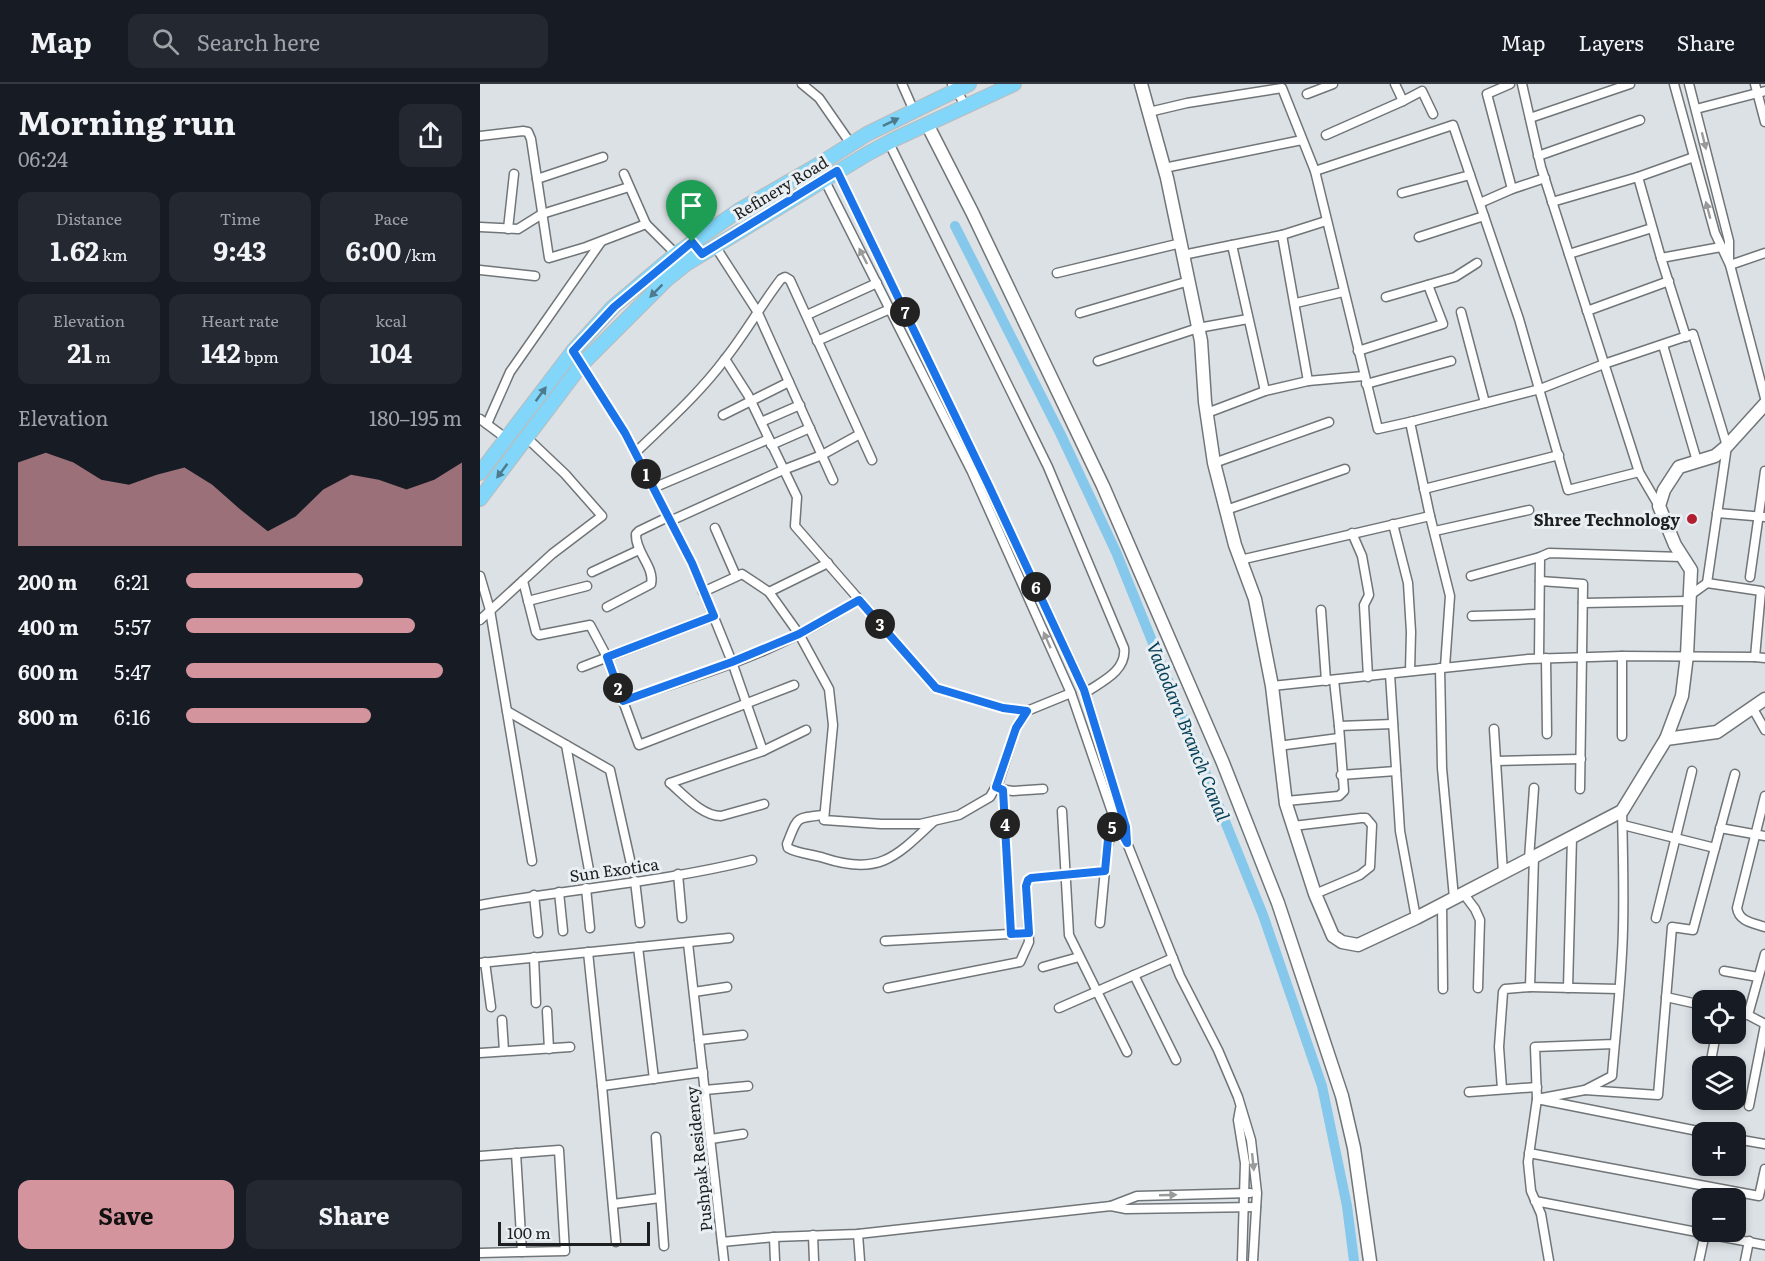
<!DOCTYPE html>
<html lang="en">
<head>
<meta charset="utf-8">
<style>
	body { margin:0; font-family:Literata,serif; background:#242831; color:#f1f3f6; height:100vh; display:flex; flex-direction:column; font-size:22px; white-space:nowrap }
	* { box-sizing:border-box; margin:0 }
	p { font-size:20px; color:#9ea1a6 }
	.icon { flex:none; width:33px; height:33px; fill:none; stroke:currentColor; stroke-width:2; stroke-linecap:round; stroke-linejoin:round }
	.map { position:relative; flex:1; overflow:hidden }
	.panel { display:flex; flex-direction:column; background:#171b24; width:480px }
	.panel>* { flex:none }
	.controls { position:absolute; left:1212px; top:906px; display:grid; gap:12px }
	.controls a { display:grid; place-items:center; width:54px; height:54px; border-radius:12px; background:#171b24; box-shadow:0 3px 9px #0003; font-size:30px }
	.scale { position:absolute; left:18px; bottom:15px; width:152px; box-sizing:border-box; padding-left:6px; border:3px solid #1c1e1f; border-top:0; font-size:16px; line-height:21px; white-space:nowrap; color:#1c1e1f; -webkit-text-stroke:4px #e9eff2; paint-order:stroke }
	.pin { position:absolute; display:grid; place-items:center; width:51px; height:51px; color:#fff; margin:-62px -26px; border-radius:50% 50% 50% 0; rotate:-45deg; box-shadow:0 0 6px #0007 }
	.pin .icon { rotate:45deg }
	.km { position:absolute; width:30px; height:30px; margin:-15px; border-radius:50%; background:#222; color:#fff; font-size:16px; line-height:30px; text-align:center }
	.round { display:grid; place-items:center; flex:none; width:63px; height:63px; border-radius:12px; background:#242831 }
	.head { display:flex; align-items:center; justify-content:space-between; height:102px; padding:0 18px }
	h1 { font-size:33px; font-weight:700; line-height:45px }
	.metrics { display:grid; grid-template-columns:repeat(3,1fr); gap:9px; height:102px; padding:6px 18px }
	.metrics div { display:grid; align-content:center; border-radius:12px; background:#242831; text-align:center }
	.metrics b { font-size:26px; font-weight:700 }
	.metrics small { font-size:16px; font-weight:400 }
	.metrics p { font-size:16px }
	.chart { height:168px; padding:12px 18px }
	.chart p { display:flex; justify-content:space-between }
	.chart svg { width:100%; height:108px; margin-top:6px; fill:#d4949d; opacity:.7 }
	.cta { display:flex; gap:12px; margin-top:auto; padding:12px 18px }
	.cta a { flex:1; height:69px; border-radius:12px; background:#d4949d; color:#111; font-size:24px; font-weight:700; line-height:69px; text-align:center }
	.cta a+a { background:#242831; color:#f1f3f6 }
	ul { padding:0 18px; list-style:none; font-size:20px }
	li { display:grid; grid-template-columns:96px 72px 1fr; align-items:center; height:45px }
	li i { height:15px; border-radius:8px; background:#d4949d }
	header { display:flex; align-items:center; gap:36px; box-sizing:border-box; height:84px; padding:0 30px; background:#171b24; border-bottom:2px solid #363941 }
	header strong { font-size:28px }
	nav { display:flex; gap:33px; margin-inline-start:auto; font-size:21px }
	.search { width:420px; height:54px; background:#242831; display:flex; align-items:center; gap:15px; box-sizing:border-box; padding:0 21px; border-radius:12px; color:#9ea1a6; font-size:22px }
	main { display:flex; flex:1; min-height:0 }
	.map>svg:first-child { display:block }
</style>
</head>
<body>
<header>
<strong>Map</strong>
<div class="search"><svg class="icon" aria-label="search" viewBox="0 0 24 24"><circle cx="10" cy="10" r="6"/><path d="M15 15l6 6"/></svg>Search here</div>
<nav><a>Map</a><a>Layers</a><a>Share</a></nav>
</header>
<main>
<section class="panel">
<div class="head"><div><h1>Morning run</h1><p>06:24</p></div><a class="round"><svg class="icon" aria-label="share" viewBox="0 0 24 24"><path d="M12 15V3M7 8l5-5 5 5M5 13v7h14v-7"/></svg></a></div>
<div class="metrics">
<div><p>Distance</p><b>1.62<small> km</small></b></div>
<div><p>Time</p><b>9:43</b></div>
<div><p>Pace</p><b>6:00<small> /km</small></b></div>
</div>
<div class="metrics">
<div><p>Elevation</p><b>21<small> m</small></b></div>
<div><p>Heart rate</p><b>142<small> bpm</small></b></div>
<div><p>kcal</p><b>104</b></div>
</div>
<div class="chart"><p><span>Elevation</span>180–195 m</p>
<svg viewBox="0 0 160 44" preserveAspectRatio="none"><path d="M0 44V10L10 6L20 10L30 17L40 19L50 15L60 12L70 19L80 29L90 38L100 32L110 21L120 15L130 17L140 21L150 17L160 10V44z"/></svg>
</div>
<ul>
<li><b>200 m</b>6:21<i style="width:64%"></i></li>
<li><b>400 m</b>5:57<i style="width:83%"></i></li>
<li><b>600 m</b>5:47<i style="width:93%"></i></li>
<li><b>800 m</b>6:16<i style="width:67%"></i></li>
</ul>
<div class="cta"><a>Save</a><a>Share</a></div>
</section>
<div class="map">
<svg width="1285" height="1177" viewBox="0 0 1285 1177">
	<rect width="100%" height="100%" fill="#dce1e5"/>
	<g fill="none" stroke-linecap="round" stroke-linejoin="round">
		<path stroke="#85c8eb" stroke-width="10" d="M475 142 581 351 636 468 783 831 842 1002 867 1122 874 1177"/>
		<defs>
			<g id="street">
				<path d="M322 0 339 14 371 60"/>
				<path d="M422 0 434 27"/>
				<path d="M472 0 486 22"/>
				<path d="M915 0 923 17 942 7 953 30"/>
				<path d="M1042 0 1061 83 1159 388 1179 422"/>
				<path d="M1194 0 1235 149 1250 181 1285 314"/>
				<path d="M1209 0 1249 157V177"/>
				<path d="M1275 0 1285 38"/>
				<path d="M827 10 853 0"/>
				<path d="M1216 25 1285 7"/>
				<path d="M669 28 707 19 802 4 835 87 973 41 1039 235 1088 406 1159 388"/>
				<path d="M1050 34 1150 0"/>
				<path d="M846 51 923 17"/>
				<path d="M0 52 43 47 48 48 51 55 69 174 106 163 166 140 196 170"/>
				<path d="M409 59 568 383 644 564C647 587 621 598 605 609"/>
				<path d="M1058 72 1160 36"/>
				<path d="M684 84 822 56"/>
				<path d="M357 87 509 402 604 605 646 743 647 758"/>
				<path d="M835 87 898 345 934 337"/>
				<path d="M144 90 166 140"/>
				<path d="M1158 93 1214 73"/>
				<path d="M57 95 123 73"/>
				<path d="M344 95 492 388 591 609 635 737 647 759 700 892 738 966 758 1013 771 1056 777 1109 773 1177"/>
				<path d="M1032 105 1065 94"/>
				<path d="M922 109 990 91"/>
				<path d="M1072 118 1158 93 1181 174 1206 253"/>
				<path d="M1000 119 1032 105 1007 10 1030 0"/>
				<path d="M0 143 38 145 62 130 149 103"/>
				<path d="M28 145 34 90"/>
				<path d="M802 151 846 137"/>
				<path d="M939 153 1004 132"/>
				<path d="M235 162 277 227 353 396"/>
				<path d="M1089 170 1172 144"/>
				<path d="M703 171 752 161"/>
				<path d="M1181 174 1241 163"/>
				<path d="M1250 181 1285 169"/>
				<path d="M0 186 55 192"/>
				<path d="M577 189 701 159"/>
				<path d="M906 213 975 193 997 179"/>
				<path d="M816 219 863 208"/>
				<path d="M1107 227 1189 197"/>
				<path d="M981 228 1005 319"/>
				<path d="M600 229 709 197"/>
				<path d="M327 231 397 199"/>
				<path d="M337 257 410 225"/>
				<path d="M1183 261 1217 377"/>
				<path d="M93 267 145 349 212 479 252 578 283 667 190 699"/>
				<path d="M878 267 963 240 948 201"/>
				<path d="M245 275 268 311 317 413 315 442 456 604 523 624 547 627 591 609"/>
				<path d="M618 277 718 244 768 235"/>
				<path d="M886 300 971 277"/>
				<path d="M785 307 828 297 884 292"/>
				<path d="M727 329 785 307 752 161 802 151 828 297"/>
				<path d="M243 331 309 298"/>
				<path d="M0 335 27 355"/>
				<path d="M281 338 320 321"/>
				<path d="M7 340 30 288 121 158"/>
				<path d="M291 361 330 344"/>
				<path d="M155 369C186 339 219 310 245 275 265 250 281 221 301 195L305 193 310 196 392 376"/>
				<path d="M734 379 849 338"/>
				<path d="M173 404 289 355"/>
				<path d="M944 405 1079 371"/>
				<path d="M746 426 865 385"/>
				<path d="M1237 429 1285 433"/>
				<path d="M950 432 930 338 1060 305 1124 280 1213 250 1247 362 1227 499 1209 512"/>
				<path d="M190 437 303 386 342 371 380 350"/>
				<path d="M913 440 928 499 931 548 930 587"/>
				<path d="M235 444 256 492"/>
				<path d="M955 447 1049 426"/>
				<path d="M872 449 882 472 889 511 884 521 888 593"/>
				<path d="M760 476 950 432 970 512 965 583"/>
				<path d="M112 488 159 466"/>
				<path d="M0 492 10 526 52 777"/>
				<path d="M991 492 1060 473"/>
				<path d="M1270 493 1285 387"/>
				<path d="M43 497 56 548 59 551 110 541 127 573 159 661 314 601"/>
				<path d="M1060 497 1103 500 1100 705"/>
				<path d="M223 508 262 490 289 508 319 550 349 605 353 641 344 736 401 740H440L479 731 510 713 519 697 536 644 547 627"/>
				<path d="M289 508 348 479"/>
				<path d="M48 517 107 502"/>
				<path d="M1103 519 1209 517"/>
				<path d="M127 523 171 500C175 483 155 468 156 450L159 447 188 433"/>
				<path d="M841 526 846 597"/>
				<path d="M992 532 1059 530"/>
				<path d="M0 536 72 470 122 432 85 390 47 354"/>
				<path d="M1275 573 1285 574"/>
				<path d="M1059 574 1060 473 1069 469 1202 473"/>
				<path d="M1066 574 1067 650"/>
				<path d="M102 583 234 532"/>
				<path d="M960 584 962 684 974 814"/>
				<path d="M910 590 920 747 936 834"/>
				<path d="M792 602 1048 575 1142 572 1275 573 1281 507 1227 499"/>
				<path d="M143 617C202 596 264 579 319 550 340 540 359 527 379 516"/>
				<path d="M1272 623 1285 646"/>
				<path d="M27 627 130 686 153 789"/>
				<path d="M859 642 913 640"/>
				<path d="M1014 645 1023 789"/>
				<path d="M1142 652V572"/>
				<path d="M86 661 109 786"/>
				<path d="M798 662 859 654"/>
				<path d="M283 667 326 646"/>
				<path d="M1016 677 1101 675"/>
				<path d="M861 691 916 687"/>
				<path d="M190 699C204 711 222 732 241 732L284 720"/>
				<path d="M519 705 533 707 563 705"/>
				<path d="M523 706 531 850"/>
				<path d="M1285 712 1257 824C1259 838 1274 839 1285 843"/>
				<path d="M806 717 859 712 864 707 859 642 854 596"/>
				<path d="M582 727 589 851 647 968"/>
				<path d="M343 731C314 734 318 733 307 760L308 764C319 770 332 770 344 774 399 792 416 773 454 737"/>
				<path d="M1143 741 1235 764 1255 690"/>
				<path d="M813 742 881 734H886L892 741 890 783 880 791 835 810"/>
				<path d="M1240 744 1285 752"/>
				<path d="M1054 772 1050 903 1139 905"/>
				<path d="M1049 775 1054 704"/>
				<path d="M198 790 202 834"/>
				<path d="M155 797 160 839"/>
				<path d="M106 804 110 844"/>
				<path d="M79 808 83 847"/>
				<path d="M983 809 995 825 1000 836 998 904"/>
				<path d="M54 811 58 849"/>
				<path d="M962 820 963 905"/>
				<path d="M0 821C90 805 183 798 272 776"/>
				<path d="M1176 834 1212 687"/>
				<path d="M620 839 627 764 635 737"/>
				<path d="M405 857 549 849"/>
				<path d="M208 859 244 1177"/>
				<path d="M158 863 174 995"/>
				<path d="M108 868 122 1002 223 988"/>
				<path d="M1285 870 1268 931 1285 940"/>
				<path d="M54 873 56 919"/>
				<path d="M5 878 11 923"/>
				<path d="M0 879 249 854"/>
				<path d="M563 883 599 873"/>
				<path d="M1244 887 1278 893"/>
				<path d="M654 891 696 976"/>
				<path d="M408 904 540 878 549 858 546 802 548 796 551 794 625 787"/>
				<path d="M1088 904 1092 753"/>
				<path d="M214 908 247 903"/>
				<path d="M1186 913 1222 921"/>
				<path d="M579 924 693 874"/>
				<path d="M67 927 69 965"/>
				<path d="M1256 928 1268 931"/>
				<path d="M22 936 24 967"/>
				<path d="M219 956 263 951"/>
				<path d="M1134 960 1055 963 1057 1015 1105 1006 1132 992C1136 943 1142 893 1143 844 1144 805 1143 766 1142 727"/>
				<path d="M0 969 90 963"/>
				<path d="M1230 982 1236 950"/>
				<path d="M122 1002 136 1158"/>
				<path d="M1022 1005 1019 963 1023 908 1025 905 1050 903"/>
				<path d="M225 1006 268 1002"/>
				<path d="M1105 1006 1178 1011 1192 843 1213 846 1235 764"/>
				<path d="M989 1008 1057 1003"/>
				<path d="M1269 1022 1285 941"/>
				<path d="M760 1025 758 1036 765 1079 762 1177"/>
				<path d="M176 1053 184 1162"/>
				<path d="M231 1055 263 1050"/>
				<path d="M1256 1055 1285 1060"/>
				<path d="M36 1069 42 1168"/>
				<path d="M1049 1069 1279 1112 1285 1085"/>
				<path d="M0 1072 79 1066 85 1167 0 1169"/>
				<path d="M1055 1117 1285 1161"/>
				<path d="M133 1120 180 1114"/>
				<path d="M631 1122 657 1112 770 1109"/>
				<path d="M378 1150 380 1177"/>
				<path d="M333 1151 334 1177"/>
				<path d="M294 1153 295 1177"/>
				<path d="M242 1158 294 1153 378 1150 631 1122 646 1125 776 1123"/>
				<path d="M1069 1177 1061 1130 1051 1107 1048 1078 1057 1015 1223 1048"/>
				<path d="M1219 1177 1225 1149"/>
				<path d="M1265 1177 1269 1157"/>
			</g>
			<g id="secondary">
				<path d="M661 0 687 94 721 257 725 318 734 379 755 461 775 515 792 602 806 720 835 810 853 852 862 858 878 861 936 834 1142 727 1186 655 1202 612 1207 571 1211 486 1195 461 1179 422 1184 406 1199 383 1235 372 1247 362 1285 320"/>
				<path d="M447 40 492 128 623 402 743 679 798 819 862 1012 874 1064 890 1177"/>
				<path d="M1186 655 1237 648 1285 615"/>
			</g>
			<g id="primary">
				<path d="M0 389 93 267 133 223 196 170 258 127 338 81 387 50 489 0"/>
				<path d="M0 415 102 280 186 196 206 180 387 70 415 55 534 0"/>
			</g>
		</defs>
		<use href="#street" stroke="#707578" stroke-width="11"/>
		<use href="#secondary" stroke="#707578" stroke-width="15"/>
		<use href="#primary" stroke="#bbbcbc" stroke-width="16"/>
		<use href="#street" stroke="#fff" stroke-width="8"/>
		<use href="#secondary" stroke="#fff" stroke-width="12"/>
		<use href="#primary" stroke="#81d6fa" stroke-width="14"/>
	</g>
	<defs><path id="oneway-solid" d="M-6-.8H1V-3.2L6.5 0L1 3.2V.8H-6Z" transform="scale(1.5)"/></defs>
	<g fill="#4e7a8c">
		<use href="#oneway-solid" transform="translate(411 38) rotate(-26)"/>
		<use href="#oneway-solid" transform="translate(176 207) rotate(135)"/>
		<use href="#oneway-solid" transform="translate(61 310) rotate(-54)"/>
		<use href="#oneway-solid" transform="translate(22 387) rotate(127)"/>
	</g>
	<g fill="#999a9a">
		<use href="#oneway-solid" transform="translate(1224 57) rotate(76)"/>
		<use href="#oneway-solid" transform="translate(1228 126) rotate(-105)"/>
		<use href="#oneway-solid" transform="translate(383 172) rotate(-117)"/>
		<use href="#oneway-solid" transform="translate(567 556) rotate(-114)"/>
		<use href="#oneway-solid" transform="translate(773 1078) rotate(84)"/>
		<use href="#oneway-solid" transform="translate(688 1111) rotate(-2)"/>
	</g>
	<g fill="none" stroke-linecap="round" stroke-linejoin="round">
		<defs>
			<path id="route" d="M357 87 509 402 604 606 646 743 647 759 635 737 628 755 625 787 551 794 548 796 546 802 549 849 531 850 523 706 516 703 536 644 547 627 523 624 456 604 379 516 319 550 252 578 143 617 127 573 234 532 212 479 145 349 93 267 134 223 212 158 222 170Z"/>
		</defs>
		<use href="#route" stroke="#fff" stroke-width="12"/>
		<use href="#route" stroke="#1a73e8" stroke-width="8"/>
	</g>
	<circle fill="#b11f30" stroke="#e9eff2" stroke-width="2" cx="1212" cy="435" r="6"/>
	<g text-anchor="middle" dominant-baseline="central" stroke-width="6" stroke-linejoin="round" paint-order="stroke">
		<g font-size="16" fill="#1c1e1f" stroke="#e9eff2">
			<text transform="translate(300 103) rotate(-31)">Refinery Road</text>
			<text transform="translate(134 785) rotate(-8)">Sun Exotica</text>
			<text transform="translate(218 1075) rotate(-96)">Pushpak Residency</text>
		</g>
		<g font-size="16" font-weight="bold" fill="#1c1e1f" stroke="#e9eff2" text-anchor="end">
			<text x="1200" y="435">Shree Technology</text>
		</g>
		<g font-size="18" font-style="italic" fill="#054058" stroke="#e9eff2">
			<text transform="translate(709 647) rotate(68)">Vadodara Branch Canal</text>
		</g>
	</g>
</svg>
<div class="controls">
<a><svg class="icon" aria-label="locate" viewBox="0 0 24 24"><circle cx="12" cy="12" r="6"/><path d="M12 2v4M12 18v4M2 12h4M18 12h4"/></svg></a>
<a><svg class="icon" aria-label="layers" viewBox="0 0 24 24"><path d="M12 4l9 5-9 5-9-5zM3 14l9 5 9-5"/></svg></a>
<a>+</a>
<a>−</a>
</div>
<div class="scale">100 m</div>
<div class="pin" style="left:212px;top:158px;background:#1e9e55"><svg class="icon" aria-label="arrive" viewBox="0 0 24 24"><path d="M6 21V4h12l-3 4 3 4H6"/></svg></div>
<b class="km" style="left:166px;top:390px">1</b>
<b class="km" style="left:138px;top:604px">2</b>
<b class="km" style="left:400px;top:540px">3</b>
<b class="km" style="left:525px;top:740px">4</b>
<b class="km" style="left:632px;top:743px">5</b>
<b class="km" style="left:556px;top:503px">6</b>
<b class="km" style="left:425px;top:228px">7</b>
</div>
</main>
</body>
</html>
